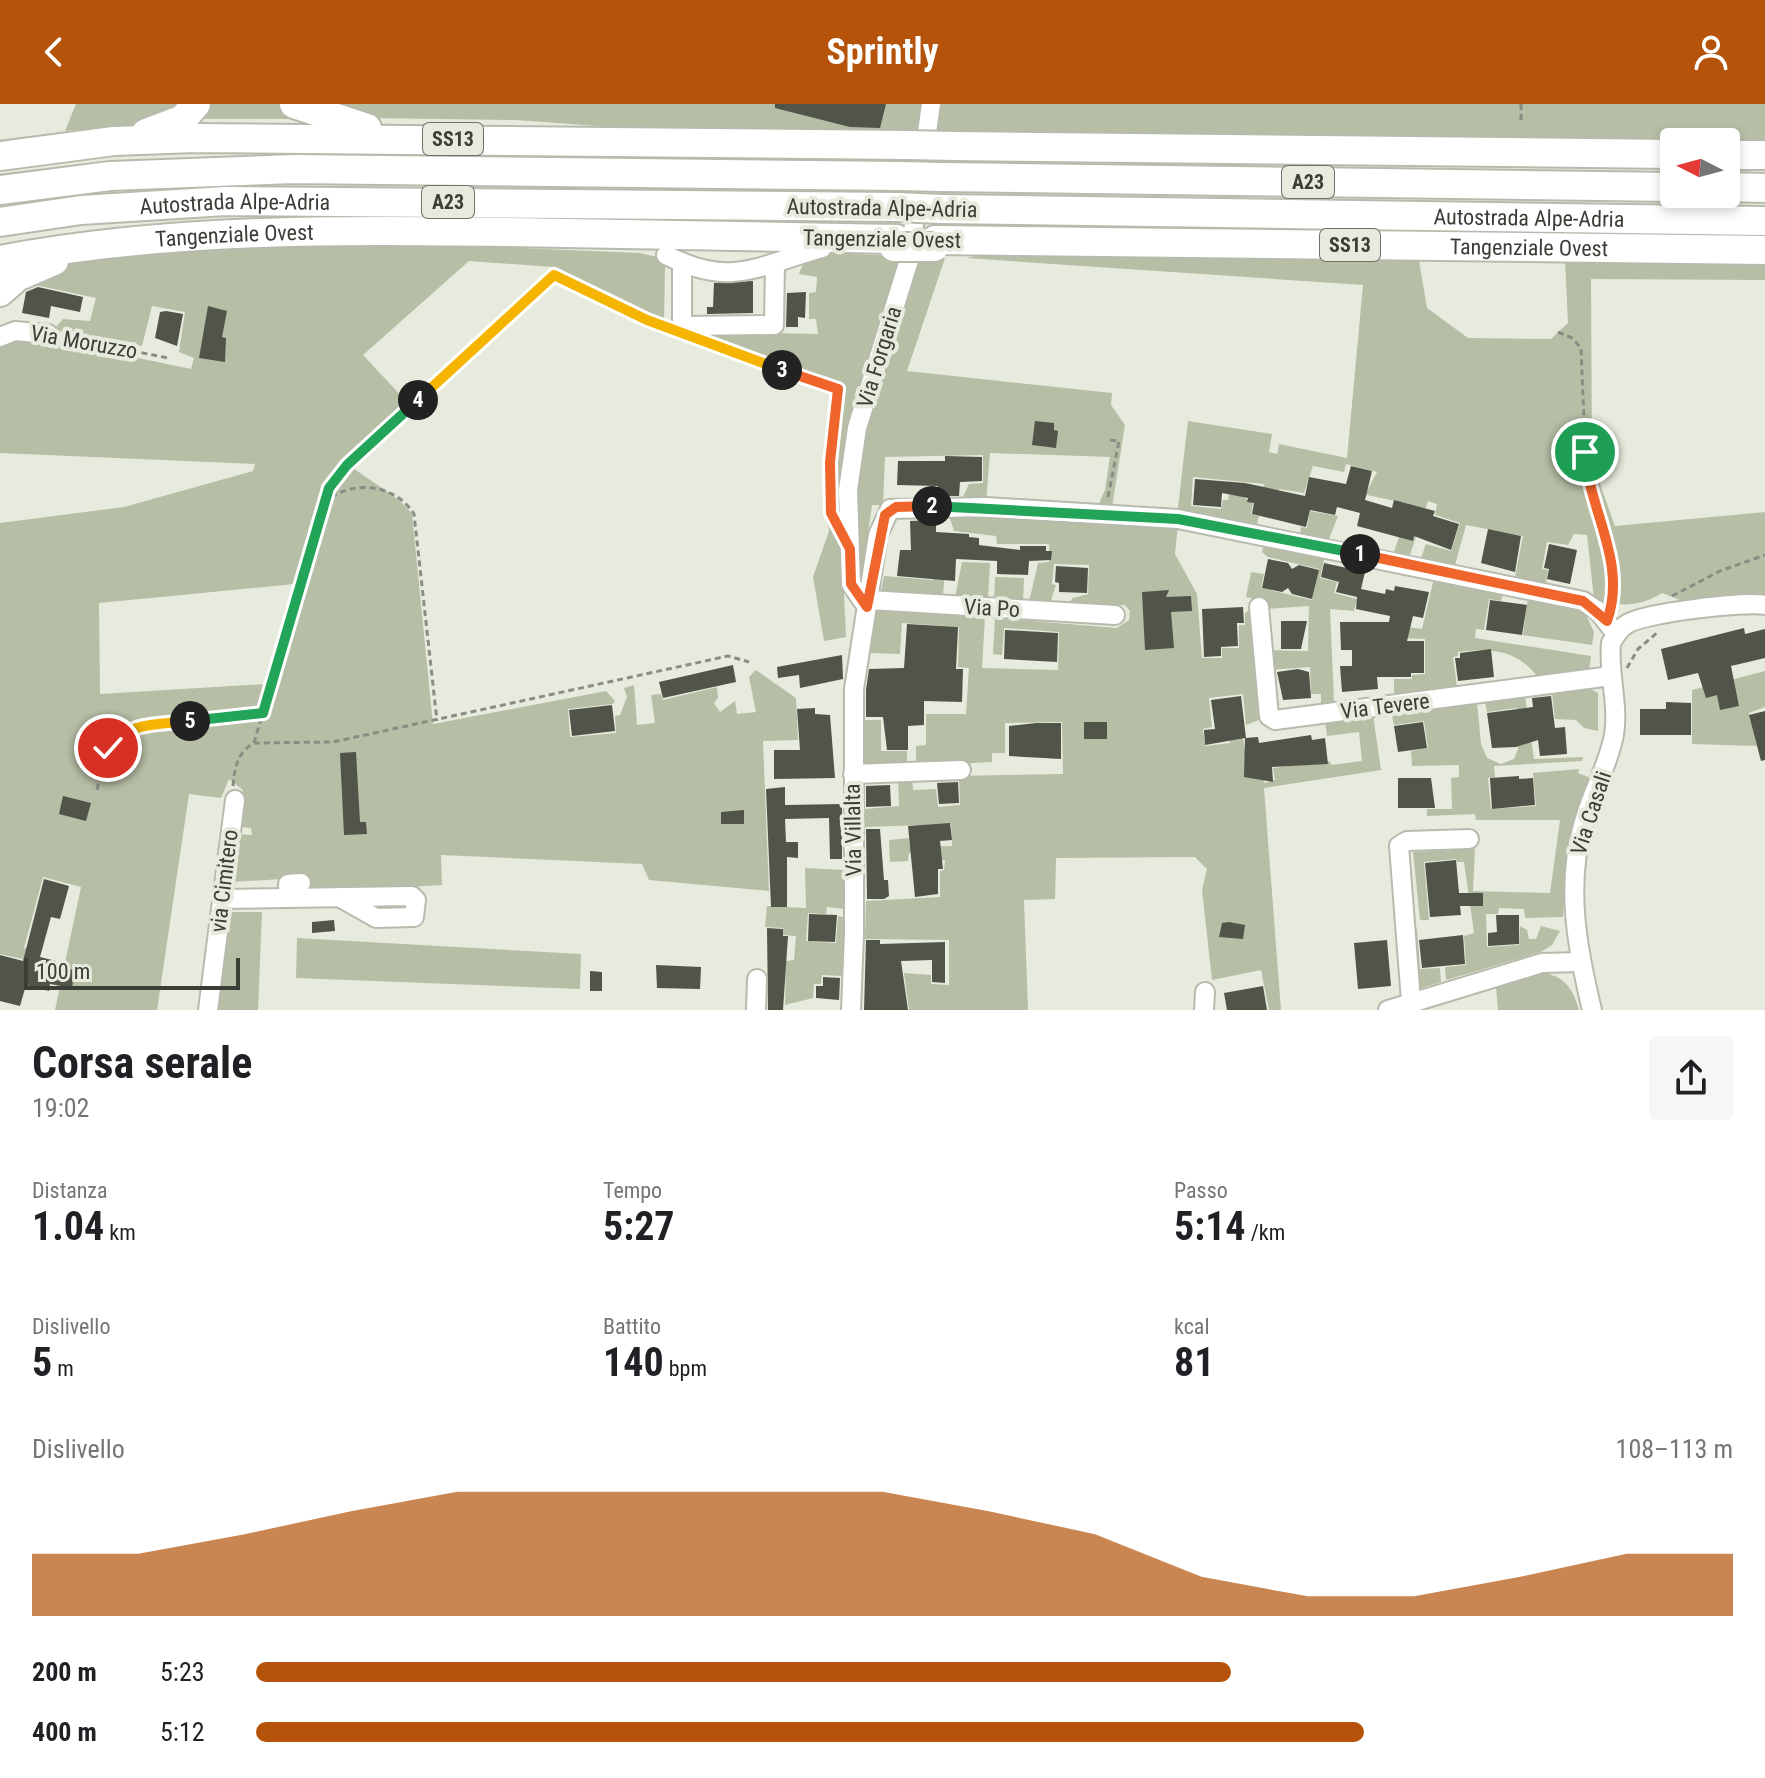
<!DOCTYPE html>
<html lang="it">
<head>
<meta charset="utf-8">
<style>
	body { margin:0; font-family:"Roboto Condensed",sans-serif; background:#f6f6f6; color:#202124; height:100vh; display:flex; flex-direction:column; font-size:30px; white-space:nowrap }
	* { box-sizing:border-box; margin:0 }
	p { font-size:26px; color:#757577 }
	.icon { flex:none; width:44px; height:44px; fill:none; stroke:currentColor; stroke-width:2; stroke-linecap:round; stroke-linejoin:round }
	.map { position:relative; height:906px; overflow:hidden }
	.sheet { display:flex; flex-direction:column; background:#fff; flex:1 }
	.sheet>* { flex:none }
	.needle { width:52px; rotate:276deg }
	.buttons { position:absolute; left:1660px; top:24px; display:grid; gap:16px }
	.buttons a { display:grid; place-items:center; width:80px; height:80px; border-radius:8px; background:#fff; box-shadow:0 4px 12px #0003; font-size:40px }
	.scale { position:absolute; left:24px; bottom:20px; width:216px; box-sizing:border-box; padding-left:8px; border:4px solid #3b3d37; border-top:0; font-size:22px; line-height:28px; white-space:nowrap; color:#3b3d37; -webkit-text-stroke:6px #e7ebdd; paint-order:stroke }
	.pin { position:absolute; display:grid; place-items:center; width:68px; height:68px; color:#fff; margin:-34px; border:4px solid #fff; border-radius:50%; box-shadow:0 2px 8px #0007 }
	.km { position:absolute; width:40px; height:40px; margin:-20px; border-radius:50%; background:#222; color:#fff; font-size:22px; line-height:40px; text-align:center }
	.round { display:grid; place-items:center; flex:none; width:84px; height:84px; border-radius:8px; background:#f6f6f6 }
	.summary { display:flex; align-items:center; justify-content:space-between; height:136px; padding:0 32px }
	h1 { font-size:44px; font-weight:700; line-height:60px }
	.metrics { display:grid; grid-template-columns:repeat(3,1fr); gap:12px; height:136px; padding:8px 32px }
	.metrics div { display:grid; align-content:center }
	.metrics b { font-size:40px; font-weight:700 }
	.metrics small { font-size:22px; font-weight:400 }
	.metrics p { font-size:22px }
	.chart { height:224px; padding:16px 32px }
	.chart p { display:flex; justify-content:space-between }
	.chart svg { width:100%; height:144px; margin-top:8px; fill:#b45309; opacity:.7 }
	ul { padding:0 32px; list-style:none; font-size:26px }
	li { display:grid; grid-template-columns:128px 96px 1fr; align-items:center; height:60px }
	li i { height:20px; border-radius:10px; background:#b45309 }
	header { display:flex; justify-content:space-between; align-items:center; height:104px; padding:0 32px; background:#b45309; color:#fff; font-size:36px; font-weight:700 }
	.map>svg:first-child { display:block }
</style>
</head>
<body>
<header><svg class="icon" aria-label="back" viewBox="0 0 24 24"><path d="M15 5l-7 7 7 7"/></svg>Sprintly<svg class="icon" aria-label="person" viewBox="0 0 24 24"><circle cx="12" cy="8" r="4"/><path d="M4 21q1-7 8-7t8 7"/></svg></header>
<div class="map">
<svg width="1765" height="906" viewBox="0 0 1765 906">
	<rect width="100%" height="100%" fill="#e7ebdd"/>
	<g fill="#b7bea6" fill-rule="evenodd">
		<path d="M76 0H184L147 20 65 27Z"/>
		<path d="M204 0H277L302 15H193Z"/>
		<path d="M313 0H1765V40L1590 33H1058L638 25 516 16 368 14Z"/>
		<path d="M499 136 520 144 640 149 657 153 665 161 664 219 555 163 351 362C370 378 398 391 412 410L433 620 606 587 615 597 613 600 568 605 570 633 616 629 615 612 620 611 627 593 624 584 634 581 637 621 655 619 651 591 661 590 663 596 717 583 718 594 714 599 720 608 735 597 737 610 756 608 749 573 756 566 796 594 798 636 763 637 769 787 649 776 642 760 441 751 442 781 299 789 298 774 231 778 236 730 252 731 251 724 238 723 243 686 229 675 221 694 189 690 157 906H55L81 783 43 773 24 844 29 846 27 856 0 850V419L124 403 253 367 255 360 0 349V241L4 236 32 232 191 265 194 254 179 248 185 208 152 202 142 242 53 226 63 215 90 217 96 194 21 178 52 163 77 157 320 137ZM469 157 554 163 407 298 363 251ZM294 480 266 580 100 590 99 499Z"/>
		<path d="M1003 147 1418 151 1427 204 1468 234 1551 235 1568 219 1565 155H1765V176L1591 175 1592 358 1615 422 1765 408V492L1743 489 1675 500 1680 496 1662 489C1640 503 1619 503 1594 495L1587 431 1574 430 1568 441 1547 438 1542 465 1548 466 1546 479 1515 473 1523 432 1466 421 1455 461 1421 454 1426 440 1451 447 1460 419 1435 411 1437 400 1428 397 1410 451 1394 448 1410 400 1367 391 1364 395 1357 382 1368 385 1377 368 1346 360 1344 368 1313 362 1304 389 1279 385 1274 406 1261 404 1264 380 1193 373 1191 402 1221 405 1223 396H1228L1229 390 1242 392 1253 399 1251 410 1259 412 1256 424 1177 412 1188 317 1272 330 1269 348 1277 350 1279 340 1347 354 1363 181 966 154Z"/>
		<path d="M822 149 904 152 876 248 842 446 846 533 824 537 813 473 829 427 825 385 835 287 685 227 818 230 816 215H809V189L816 188 817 173 799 170 804 157Z"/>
		<path d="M916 153 945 154 907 267 1112 289 1111 301 1125 321 1112 403 1097 404 1105 386 1110 353 990 349 986 399H960L969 380 983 379V351L885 353 883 401H872L861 478 857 474 855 387 863 327Z"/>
		<path d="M1310 407 1338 412 1329 435 1300 429 1301 423 1307 424Z"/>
		<path d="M948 408 1178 419 1175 450 1197 490 1202 554H1222V544H1239V521H1245V509L1252 504 1261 615 1246 621 1243 590 1209 594 1212 623 1203 625 1205 642 1230 639V634H1243L1245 646 1261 645 1264 679 1275 676 1273 664 1330 657 1331 661 1362 657 1359 628 1327 632 1325 617 1373 611 1381 666 1264 684 1281 906H1269L1261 866 1212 876 1202 786 1207 765 1195 753 1056 754 1055 795 1024 796 1028 906H909L904 869 931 871V880L949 881V836L865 835 866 797 940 793V767L944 766 945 756H922V749H909L908 757 890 758 889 736 909 734 910 743 952 742 951 720 865 723V705L899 702 898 674 912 673 913 686 936 685 938 703 960 701 959 673 955 672 1063 670 1062 618 1005 619V649H992V658L916 662V642L926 641V610H966L969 564 958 563 959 523 902 519 900 550 870 549 876 507 985 513 982 564 1058 566 1059 528 1004 524 1002 551 993 550 995 514 1117 524 1129 516 1130 507 1125 501H1067L1073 494 1088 490 1089 461 1054 460 1052 480 1056 481 1050 500 1029 498 1038 459 1049 458V440H997L996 432 954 427Z"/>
		<path d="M1264 438 1325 451 1320 474 1337 478 1334 489 1357 495 1354 507 1330 505 1334 598 1321 599V590H1311L1310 563 1270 566 1268 546 1308 547 1309 502 1266 505 1264 497 1246 493 1251 468 1264 470 1261 484 1312 496 1319 465 1268 453 1262 448Z"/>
		<path d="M962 458 990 459 988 495 955 493Z"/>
		<path d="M935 460 945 466 943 492 881 488 884 472 933 476Z"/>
		<path d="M995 473 1024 474 1023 498 994 496Z"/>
		<path d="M1434 474 1503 488 1501 497 1489 495 1484 526 1476 525 1475 534 1591 552 1589 566 1538 573C1516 545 1490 544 1458 548V552L1453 553 1457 583 1394 590V575H1412V571L1425 570V535L1401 534V522L1422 525Z"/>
		<path d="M1528 494 1585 509 1594 528 1592 541 1523 531Z"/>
		<path d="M1765 567V603L1749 609 1757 642 1692 640V586Z"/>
		<path d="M1589 584 1598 589V627L1584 624 1576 616 1555 615 1552 588Z"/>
		<path d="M1525 592 1534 655 1583 653 1582 657 1494 662 1495 673 1488 674 1491 705 1536 702 1533 669 1579 665 1578 669 1591 674 1568 747 1563 813 1525 814 1524 805 1499 804 1498 810H1486L1487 843 1519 841 1520 822 1527 826 1529 835H1536L1541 822 1560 827 1552 841 1541 848 1446 876 1445 863 1466 861 1464 832 1474 829 1464 758H1457L1456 755 1424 758 1429 816H1420L1413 748 1475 745 1473 787 1550 789 1560 716H1476L1475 710 1427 712V705H1452L1451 674 1459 673V661L1412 662 1411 647 1428 644 1424 617 1394 621 1391 608 1477 598 1481 640 1487 654 1501 660 1514 655 1518 645 1517 604 1487 608 1485 597Z"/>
		<path d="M863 616H881V647H907V662L863 665Z"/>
		<path d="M805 764 844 766 845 805 827 803 826 810 808 809 806 837 836 839 838 812 846 814 842 872 822 871 821 880H814L813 894 785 901 786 857 794 856 796 832 783 831V824L765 823 767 802 806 804Z"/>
		<path d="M227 808H262L258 906H215Z"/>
		<path d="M1417 825 1420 865 1440 864 1441 878 1418 885 1410 826Z"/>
		<path d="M297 834 581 850 580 885 296 874Z"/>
		<path d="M1544 869C1566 873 1573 886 1579 906H1498L1496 883Z"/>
	</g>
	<g fill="#515449">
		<path d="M775 0H886L880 24 850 23 775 4Z"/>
		<path d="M753 177V209L707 210V203H713L714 179Z"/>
		<path d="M38 183 83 193 80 208 51 202 49 214 22 209 26 188Z"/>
		<path d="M806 188 805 214 798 213V223H786L787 189Z"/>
		<path d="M208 202 227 207 222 233 226 234 225 258 199 254Z"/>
		<path d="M166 207 183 210 177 242 155 234 160 208Z"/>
		<path d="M1035 317 1054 319V326L1058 327 1056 344 1032 341Z"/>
		<path d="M945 352 982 353V377L960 378 959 392H937L938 382 897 381 898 357H945Z"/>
		<path d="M1351 362 1372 367 1365 396 1392 404 1394 396 1435 407 1433 412 1459 420 1451 446 1414 432 1413 437 1357 422 1360 409 1337 403 1335 411 1310 406 1306 423 1252 410 1254 399 1247 398 1248 394 1222 389 1221 403 1193 401 1195 375 1245 379 1305 392 1309 373 1346 380Z"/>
		<path d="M936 416V428L969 430V433L979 434V441L1020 446V442H1046V447H1052L1051 456 1029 457 1028 471 997 470V457L956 455 955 477 897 472 900 446H911L910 417Z"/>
		<path d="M1488 425 1521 432 1515 468 1481 459Z"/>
		<path d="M1549 440 1577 446 1570 480 1547 475 1549 465 1544 464Z"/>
		<path d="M1268 455 1288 459 1292 465 1299 461 1319 466 1312 495 1292 490 1288 484 1282 488 1262 484Z"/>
		<path d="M1324 459 1365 468 1361 485 1385 490 1386 485 1394 487 1395 482 1429 488 1423 514 1413 512 1407 537H1424V569H1411V573H1377L1378 585 1342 588 1340 562H1352V546H1341L1340 518H1389L1390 512 1356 505 1357 493 1336 488 1339 478 1321 473Z"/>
		<path d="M1056 462 1088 464 1087 489 1059 488V479L1055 478Z"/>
		<path d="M1169 486 1166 493 1191 492 1192 507 1171 508 1174 544 1145 546 1142 488Z"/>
		<path d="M1490 496 1527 501 1522 531 1486 526Z"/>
		<path d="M1243 503 1244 519H1237L1238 542 1221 543V552L1204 553 1202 505Z"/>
		<path d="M1281 517H1307L1301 545H1281Z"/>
		<path d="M907 520 958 523 956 565H963L962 598 924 597V621L908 622V646H887L883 613H866V586L869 565 904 564Z"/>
		<path d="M1744 524 1745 530 1765 525V554L1731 562 1739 602 1720 606 1717 591 1706 594 1698 569 1668 576 1661 545Z"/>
		<path d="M1005 526 1058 529 1057 558 1004 555Z"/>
		<path d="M1491 545 1494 573 1458 577 1455 554H1460V549Z"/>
		<path d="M842 551 843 575 800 584 799 571 778 574 777 563Z"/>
		<path d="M733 561 736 578 663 594 659 578Z"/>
		<path d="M1298 565 1309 568 1311 594 1283 596 1277 568Z"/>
		<path d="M1241 592 1246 634 1258 633 1259 639 1311 631 1312 636 1325 634 1328 660 1272 663 1273 678 1244 673 1245 634 1205 641 1204 626 1215 625 1211 596Z"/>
		<path d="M1551 592 1555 624 1565 623 1567 650 1540 652 1538 636 1516 643 1492 644 1487 609 1533 603 1532 594Z"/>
		<path d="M1666 598 1691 599V631H1640V605H1666Z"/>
		<path d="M612 601 615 627 572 632 569 606Z"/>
		<path d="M815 604V610L830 611 835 674 774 675V646H800L797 605Z"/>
		<path d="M1765 607V656L1761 657 1749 611Z"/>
		<rect x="1084" y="618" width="23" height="17"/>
		<path d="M1423 618 1427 644 1398 648 1394 622Z"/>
		<path d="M1036 619H1061V655L1009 652V622Z"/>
		<path d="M356 648 360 718H366L367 730 344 731 340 649Z"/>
		<path d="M1519 672V675L1533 674 1535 701 1492 705 1490 674Z"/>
		<path d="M1398 674H1431L1435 704H1398Z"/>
		<path d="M958 678 959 699 939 700 937 679Z"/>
		<path d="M890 681 891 702 866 703V682Z"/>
		<path d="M785 683V701L842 700V755H830L829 714 785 715 786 738H798V754L787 753V803H771L766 685Z"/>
		<path d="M63 692 91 699 86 717 59 710Z"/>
		<path d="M744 706V720H721V708Z"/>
		<path d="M950 719 952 736 940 737 943 765H938V790L915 793 908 722Z"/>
		<path d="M866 725H880L884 776H888L889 792 884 795H867Z"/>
		<path d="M1456 756 1459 789H1483V802H1460L1461 811 1430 813 1425 759Z"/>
		<path d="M44 775 69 782 60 815 51 813 40 853 56 857 55 863 75 866 72 884 50 880 49 887 26 881 20 902 0 897V851L23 857Z"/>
		<path d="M809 810 837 811 835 838 808 837Z"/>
		<path d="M1496 811H1519V840L1488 842V829L1497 828Z"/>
		<path d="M334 816 335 827 312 829V818Z"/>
		<path d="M1229 818 1245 821 1243 835 1219 833 1222 819Z"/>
		<path d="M767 824 783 825V832H788L783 906H768Z"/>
		<path d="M1463 831 1465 860 1422 864 1419 836Z"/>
		<path d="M866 836H880V840L945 838V879L932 878V856L901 857 908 906H864Z"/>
		<path d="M1387 836 1391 882 1358 885 1354 839Z"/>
		<path d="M656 861 701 863 700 885 657 884Z"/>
		<path d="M590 867 602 868V887H590Z"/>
		<path d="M823 873 840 874 839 896 816 894V882H823Z"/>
		<path d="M1263 882 1267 906H1227L1224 889Z"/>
	</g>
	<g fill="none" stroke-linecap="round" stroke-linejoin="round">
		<defs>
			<g id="minor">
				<path d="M666 151C732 185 759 161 822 144"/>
				<path d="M682 158V222L774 221 775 159"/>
				<path d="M0 233 15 227 48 230"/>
				<path d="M869 496 1115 511"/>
				<path d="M867 503 851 480 848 386 857 324 909 156 931 0"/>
				<path d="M1259 503 1269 612 1275 616 1611 572"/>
				<path d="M853 670 961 666"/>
				<path d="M289 794 288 780 301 779"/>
				<path d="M222 795 412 792 416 796 414 813 376 814 339 793"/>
				<path d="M1411 897 1399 742 1407 737 1469 735"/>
				<path d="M208 906 235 696"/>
				<path d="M756 906 757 875"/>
				<path d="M851 906 854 830V585L878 431 890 405 986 403 1178 415 1583 497 1598 507 1616 530"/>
				<path d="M1204 906 1205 888"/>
				<path d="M1388 906 1542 859 1580 858"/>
				<path d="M1592 906C1577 844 1565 780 1584 718 1592 688 1608 662 1614 631 1619 601 1608 569 1611 539 1615 532 1620 524 1627 520 1643 509 1746 497 1765 501"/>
			</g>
			<g id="highway">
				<path d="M294 0 367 24"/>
				<path d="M146 29 183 15 196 0"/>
				<path d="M955 42 1674 50"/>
				<path d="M1726 51H1765"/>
				<path d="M0 52 114 37 195 34 907 41"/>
				<path d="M942 73 1674 83"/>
				<path d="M1726 83 1765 84"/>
				<path d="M0 86 110 72 294 65 900 72"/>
				<path id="s1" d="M941 105 1765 117"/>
				<path id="s2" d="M0 118 81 106 226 97 897 103"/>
				<path id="s3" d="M935 136 1765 146"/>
				<path id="s4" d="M0 156C168 124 337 126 508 128 637 130 766 132 896 135"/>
				<path d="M0 188 17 173 54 157"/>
			</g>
		</defs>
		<use href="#minor" stroke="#b7bbad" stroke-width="22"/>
		<use href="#highway" stroke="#b7bbad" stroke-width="32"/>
		<g stroke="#8a8d84" stroke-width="3" stroke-dasharray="6 4" stroke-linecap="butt">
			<path d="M1521 0V19"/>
			<path d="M1558 228 1572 234 1581 244 1586 363 1606 424 1613 498"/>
			<path d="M63 233 168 254"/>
			<path d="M704 239 838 285 830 358 831 406"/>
			<path d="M1108 393 1119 337 1109 336"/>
			<path d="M323 399 329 384 347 361 554 171 667 224"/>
			<path d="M1672 492 1720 467 1765 451"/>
			<path d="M1627 564 1638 545 1658 528"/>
			<path d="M254 639 323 399C351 375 394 379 414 410L437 617"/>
			<path d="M233 682C235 662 237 649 254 639L333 638 728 552 749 558"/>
			<path d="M97 686C103 660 106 638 131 624L263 609"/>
		</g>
		<use href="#minor" stroke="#fff" stroke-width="18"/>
		<use href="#highway" stroke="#fff" stroke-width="28"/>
		<defs>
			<g id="highway-bridge">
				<path d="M907 41 955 42"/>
				<path d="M900 72 942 73"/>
				<path d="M897 103 941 105"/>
				<path d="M894 143H934"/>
			</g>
		</defs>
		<use href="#highway-bridge" stroke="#b7bbad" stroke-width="32" stroke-linecap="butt"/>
		<use href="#highway-bridge" stroke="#fff" stroke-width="28"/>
	</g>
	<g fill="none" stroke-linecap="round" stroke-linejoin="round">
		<defs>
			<path id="split-1" d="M1360 450 1583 497 1607 517C1628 458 1588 405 1585 348"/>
			<path id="split-2" d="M932 402 1178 415 1360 450"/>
			<path id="split-3" d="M782 266 838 285 830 358 831 409 850 445 851 480 867 503 885 411 896 403 932 402"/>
			<path id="split-4" d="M418 296 554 171 647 216 782 266"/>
			<path id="split-5" d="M190 617 263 609 329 384 347 361 418 296"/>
			<path id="split-6" d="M108 644C128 617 159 621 190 617"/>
		</defs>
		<use href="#split-1" stroke="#fff" stroke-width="16"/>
		<use href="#split-2" stroke="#fff" stroke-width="16"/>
		<use href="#split-3" stroke="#fff" stroke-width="16"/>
		<use href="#split-4" stroke="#fff" stroke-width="16"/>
		<use href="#split-5" stroke="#fff" stroke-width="16"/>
		<use href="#split-6" stroke="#fff" stroke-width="16"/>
		<use href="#split-1" stroke="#f0652b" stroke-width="10"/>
		<use href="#split-2" stroke="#22a559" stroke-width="10"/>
		<use href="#split-3" stroke="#f0652b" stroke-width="10"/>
		<use href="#split-4" stroke="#f5b400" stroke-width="10"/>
		<use href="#split-5" stroke="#22a559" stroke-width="10"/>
		<use href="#split-6" stroke="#f5b400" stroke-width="10"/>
	</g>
	<g text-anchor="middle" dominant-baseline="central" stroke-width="8" stroke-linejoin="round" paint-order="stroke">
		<g fill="#e7ebdd" stroke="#6f7169" stroke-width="2">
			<rect x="423" y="19" width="60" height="32" rx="6"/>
			<rect x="1282" y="62" width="52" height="32" rx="6"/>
			<rect x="422" y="82" width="52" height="32" rx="6"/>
			<rect x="1320" y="125" width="60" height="32" rx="6"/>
		</g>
		<g font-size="20" font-weight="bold" fill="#3b3d37">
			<text x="453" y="35">SS13</text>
			<text x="1308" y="78">A23</text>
			<text x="448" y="98">A23</text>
			<text x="1350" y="141">SS13</text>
		</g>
		<g font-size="22" fill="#3b3d37" stroke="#e7ebdd">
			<text stroke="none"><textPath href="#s2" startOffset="236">Autostrada Alpe-Adria</textPath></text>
			<text transform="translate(882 104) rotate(1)">Autostrada Alpe-Adria</text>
			<text stroke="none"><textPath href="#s1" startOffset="588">Autostrada Alpe-Adria</textPath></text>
			<text stroke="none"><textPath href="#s4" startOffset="236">Tangenziale Ovest</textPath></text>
			<text transform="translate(882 135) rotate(1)">Tangenziale Ovest</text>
			<text stroke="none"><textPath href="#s3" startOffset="594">Tangenziale Ovest</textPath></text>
			<text transform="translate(84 238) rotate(10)">Via Moruzzo</text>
			<text transform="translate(879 253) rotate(-73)">Via Forgaria</text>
			<text transform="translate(992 504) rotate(3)">Via Po</text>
			<text transform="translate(1385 602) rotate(-7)">Via Tevere</text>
			<text transform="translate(1591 709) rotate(-72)">Via Casali</text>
			<text transform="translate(853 726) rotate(-91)">Via Villalta</text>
			<text transform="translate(224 777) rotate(-83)">via Cimitero</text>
		</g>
	</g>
</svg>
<div class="buttons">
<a><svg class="needle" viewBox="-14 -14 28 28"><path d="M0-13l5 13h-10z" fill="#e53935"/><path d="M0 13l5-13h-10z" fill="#757577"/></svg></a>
</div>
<div class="scale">100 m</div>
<div class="pin" style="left:1585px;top:348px;background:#1e9e55"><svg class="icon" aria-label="arrive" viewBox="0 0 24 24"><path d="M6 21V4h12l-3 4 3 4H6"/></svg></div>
<div class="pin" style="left:108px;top:644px;background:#d93025"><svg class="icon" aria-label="check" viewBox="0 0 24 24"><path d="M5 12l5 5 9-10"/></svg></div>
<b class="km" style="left:1360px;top:450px">1</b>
<b class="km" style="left:932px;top:402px">2</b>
<b class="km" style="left:782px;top:266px">3</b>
<b class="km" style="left:418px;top:296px">4</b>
<b class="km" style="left:190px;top:617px">5</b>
</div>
<section class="sheet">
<div class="summary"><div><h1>Corsa serale</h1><p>19:02</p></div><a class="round"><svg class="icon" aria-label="share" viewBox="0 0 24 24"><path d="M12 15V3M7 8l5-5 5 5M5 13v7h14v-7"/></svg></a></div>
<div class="metrics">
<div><p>Distanza</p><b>1.04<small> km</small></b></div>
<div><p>Tempo</p><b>5:27</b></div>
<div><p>Passo</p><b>5:14<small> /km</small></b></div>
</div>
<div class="metrics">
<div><p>Dislivello</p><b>5<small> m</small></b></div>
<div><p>Battito</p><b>140<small> bpm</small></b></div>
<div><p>kcal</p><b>81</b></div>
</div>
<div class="chart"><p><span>Dislivello</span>108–113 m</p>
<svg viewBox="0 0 160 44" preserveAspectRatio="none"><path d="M0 44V25L10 25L20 19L30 12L40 6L50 6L60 6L70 6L80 6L90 12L100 19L110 32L120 38L130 38L140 32L150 25L160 25V44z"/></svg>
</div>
<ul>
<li><b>200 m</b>5:23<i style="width:66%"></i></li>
<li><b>400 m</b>5:12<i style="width:75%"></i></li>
</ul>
</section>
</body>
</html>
